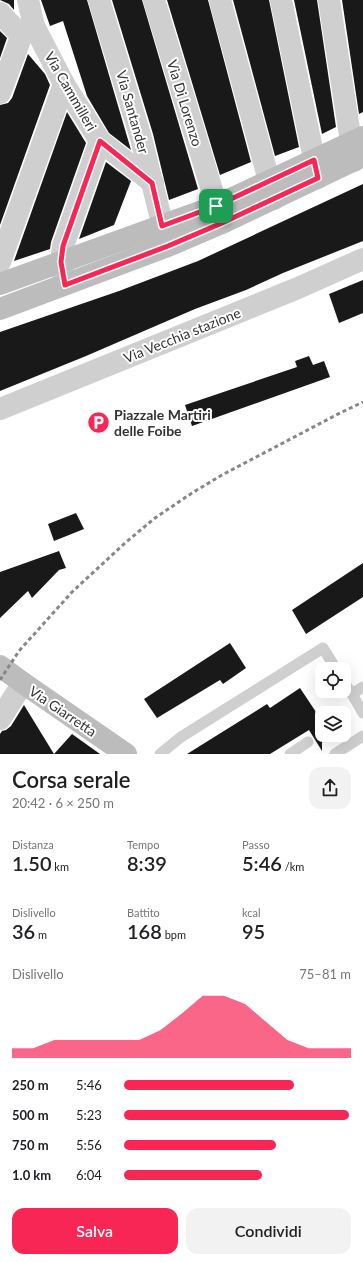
<!DOCTYPE html>
<html lang="it">
<head>
<meta charset="utf-8">
<style>
	body { margin:0; font-family:Lato,sans-serif; background:#f2f2f2; color:#202124; height:100vh; display:flex; flex-direction:column; font-size:15px; white-space:nowrap }
	* { box-sizing:border-box; margin:0 }
	p { font-size:13px; color:#757577 }
	.icon { flex:none; width:22px; height:22px; fill:none; stroke:currentColor; stroke-width:2; stroke-linecap:round; stroke-linejoin:round }
	.map { position:relative; height:754px; overflow:hidden }
	.side { display:flex; flex-direction:column; background:#fff; flex:1 }
	.side>* { flex:none }
	.tools { position:absolute; left:315px; top:662px; display:grid; gap:8px }
	.tools a { display:grid; place-items:center; width:36px; height:36px; border-radius:8px; background:#fff; box-shadow:0 4px 16px #0002; font-size:20px }
	.pin { position:absolute; display:grid; place-items:center; width:34px; height:34px; color:#fff; margin:-17px; border-radius:8px; box-shadow:0 2px 6px #0006 }
	.round { display:grid; place-items:center; flex:none; width:42px; height:42px; border-radius:12px; background:#f2f2f2 }
	.overview { display:flex; align-items:center; justify-content:space-between; height:68px; padding:0 12px }
	h1 { font-size:22px; font-weight:600; line-height:30px }
	.metrics { display:grid; grid-template-columns:repeat(3,1fr); gap:6px; height:68px; padding:4px 12px }
	.metrics div { display:grid; align-content:center }
	.metrics b { font-size:20px; font-weight:600 }
	.metrics small { font-size:11px; font-weight:400 }
	.metrics p { font-size:11px }
	.chart { height:112px; padding:8px 12px }
	.chart p { display:flex; justify-content:space-between }
	.chart svg { width:100%; height:72px; margin-top:4px; fill:#f72655; opacity:.7 }
	.primary-button { display:flex; gap:8px; margin-top:auto; padding:8px 12px }
	.primary-button a { flex:1; height:46px; border-radius:12px; background:#f72655; color:#fff; font-size:16px; font-weight:600; line-height:46px; text-align:center }
	.primary-button a+a { background:#f2f2f2; color:#202124 }
	ul { padding:0 12px; list-style:none; font-size:13px }
	li { display:grid; grid-template-columns:64px 48px 1fr; align-items:center; height:30px }
	li i { height:10px; border-radius:5px; background:#f72655 }
	.map>svg:first-child { display:block }
</style>
</head>
<body>
<div class="map">
<svg width="363" height="754" viewBox="0 0 363 754">
	<rect width="100%" height="100%" fill="#fff"/>
	<g fill="#191919">
		<path d="M0 0H14V10L9 4Z"/>
		<path d="M41 0H87L131 150 109 133 87 96 63 21 50 26Z"/>
		<path d="M112 0H142L198 189 169 200 153 134Z"/>
		<path d="M167 0H208L251 162 220 175Z"/>
		<path d="M233 0H269L299 147 275 156Z"/>
		<path d="M294 0H317L336 127 322 134Z"/>
		<path d="M342 0H363V112L359 114Z"/>
		<path d="M0 31 7 38 0 58Z"/>
		<path d="M28 54 45 74 50 85 0 225V105L8 103 12 98Z"/>
		<path d="M67 112 86 143 51 242 50 249 14 261Z"/>
		<path d="M106 162 131 181 114 225 79 239Z"/>
		<path d="M363 184V241L283 273 246 290 195 309 86 356 0 391V332L119 291 198 261Z"/>
		<path d="M363 280V313L339 323 329 294Z"/>
		<path d="M309 356 313 365 324 361 330 377 192 426 185 405 297 367 295 361Z"/>
		<path d="M76 513 84 529 54 541 48 524Z"/>
		<path d="M59 551 66 568 59 570 32 598 28 591 0 618V572Z"/>
		<path d="M363 563V597L306 634 292 610Z"/>
		<path d="M230 643 246 668 223 684 220 680 157 718 144 699Z"/>
		<path d="M300 688 322 721V751L309 730 270 754H187L267 704 270 708Z"/>
		<path d="M24 705 54 754H0V734L2 731 6 730 11 726Z"/>
		<path d="M72 734 100 754H54Z"/>
	</g>
	<g fill="none" stroke-linecap="round" stroke-linejoin="round">
		<g stroke="#cfcfcf" stroke-width="11">
			<path d="M344 682 352 694"/>
			<path d="M363 687 352 694 363 713"/>
			<path d="M160 754 181 737 323 648 336 669"/>
			<path d="M290 754 308 742"/>
			<path d="M335 754 363 736"/>
		</g>
		<g stroke="#cfcfcf" stroke-width="22">
			<path d="M28 0 34 26 64 84 100 141 153 183"/>
			<path d="M99 0 141 138 167 243"/>
			<path d="M154 0 222 223"/>
			<path d="M220 0 274 199"/>
			<path d="M281 0 318 178"/>
			<path d="M329 0 354 161"/>
			<path d="M0 13 15 29 23 32"/>
			<path d="M0 93 23 32 34 26"/>
			<path d="M0 262 64 84"/>
			<path d="M64 279 61 262 63 246 100 141"/>
			<path d="M0 409 298 288 363 259"/>
			<path d="M0 719 23 683"/>
		</g>
		<g stroke="#bcbcbc" stroke-width="22">
			<path d="M0 284 216 206 363 137"/>
			<path d="M0 309 168 246 222 223 363 156"/>
			<path d="M0 666 23 683 126 754"/>
		</g>
		<path stroke="#878787" stroke-width="3" stroke-dasharray="4 3" stroke-linecap="butt" d="M0 680 19 651 72 592 125 543 155 518 192 493 222 475 340 413 363 402"/>
	</g>
	<g fill="none" stroke-linecap="round" stroke-linejoin="round">
		<defs>
			<path id="route" d="M100 141 152 183 162 226 216 206 314 160 318 178 222 223 168 246 65 285 61 262 63 246Z"/>
		</defs>
		<use href="#route" stroke="#fff" stroke-width="8"/>
		<use href="#route" stroke="#f72655" stroke-width="5"/>
	</g>
	<defs>
		<symbol id="parking-disc" viewBox="-11 -11 22 22"><circle r="9.5" fill="#f72655" stroke="#fff"/><path d="M-3.5-5.5H1a3.5 3.5 0 0 1 0 7H-1V5.5H-3.5ZM-1-3.4V-.6H.8a1.4 1.4 0 0 0 0-2.8Z" fill="#fff"/></symbol>
	</defs>
	<g fill-rule="evenodd">
		<use href="#parking-disc" x="86" y="410" width="25" height="25"/>
	</g>
	<g text-anchor="middle" dominant-baseline="central" stroke-width="4" stroke-linejoin="round" paint-order="stroke">
		<g font-size="14" fill="#323232" stroke="#fff">
			<text transform="translate(71 91) rotate(60)">Via Cammilleri</text>
			<text transform="translate(185 103) rotate(73)">Via Di Lorenzo</text>
			<text transform="translate(133 112) rotate(74)">Via Santander</text>
			<text transform="translate(182 335) rotate(-22)">Via Vecchia stazione</text>
			<text transform="translate(63 711) rotate(34)">Via Giarretta</text>
		</g>
		<g font-size="14" font-weight="bold" fill="#323232" stroke="#fff" text-anchor="start">
			<text x="114" y="414">Piazzale Martiri<tspan x="114" dy="16">delle Foibe</tspan></text>
		</g>
	</g>
</svg>
<div class="tools">
<a><svg class="icon" aria-label="locate" viewBox="0 0 24 24"><circle cx="12" cy="12" r="6"/><path d="M12 2v4M12 18v4M2 12h4M18 12h4"/></svg></a>
<a><svg class="icon" aria-label="layers" viewBox="0 0 24 24"><path d="M12 4l9 5-9 5-9-5zM3 14l9 5 9-5"/></svg></a>
</div>
<div class="pin" style="left:216px;top:206px;background:#1e9e55"><svg class="icon" aria-label="arrive" viewBox="0 0 24 24"><path d="M6 21V4h12l-3 4 3 4H6"/></svg></div>
</div>
<section class="side">
<div class="overview"><div><h1>Corsa serale</h1><p>20:42 · 6 × 250 m</p></div><a class="round"><svg class="icon" aria-label="share" viewBox="0 0 24 24"><path d="M12 15V3M7 8l5-5 5 5M5 13v7h14v-7"/></svg></a></div>
<div class="metrics">
<div><p>Distanza</p><b>1.50<small> km</small></b></div>
<div><p>Tempo</p><b>8:39</b></div>
<div><p>Passo</p><b>5:46<small> /km</small></b></div>
</div>
<div class="metrics">
<div><p>Dislivello</p><b>36<small> m</small></b></div>
<div><p>Battito</p><b>168<small> bpm</small></b></div>
<div><p>kcal</p><b>95</b></div>
</div>
<div class="chart"><p><span>Dislivello</span>75–81 m</p>
<svg viewBox="0 0 160 44" preserveAspectRatio="none"><path d="M0 44V38L10 38L20 33L30 33L40 33L50 33L60 33L70 27L80 17L90 6L100 6L110 11L120 22L130 33L140 38L150 38L160 38V44z"/></svg>
</div>
<ul>
<li><b>250 m</b>5:46<i style="width:75%"></i></li>
<li><b>500 m</b>5:23<i style="width:99%"></i></li>
<li><b>750 m</b>5:56<i style="width:67%"></i></li>
<li><b>1.0 km</b>6:04<i style="width:61%"></i></li>
</ul>
<div class="primary-button"><a>Salva</a><a>Condividi</a></div>
</section>
</body>
</html>
